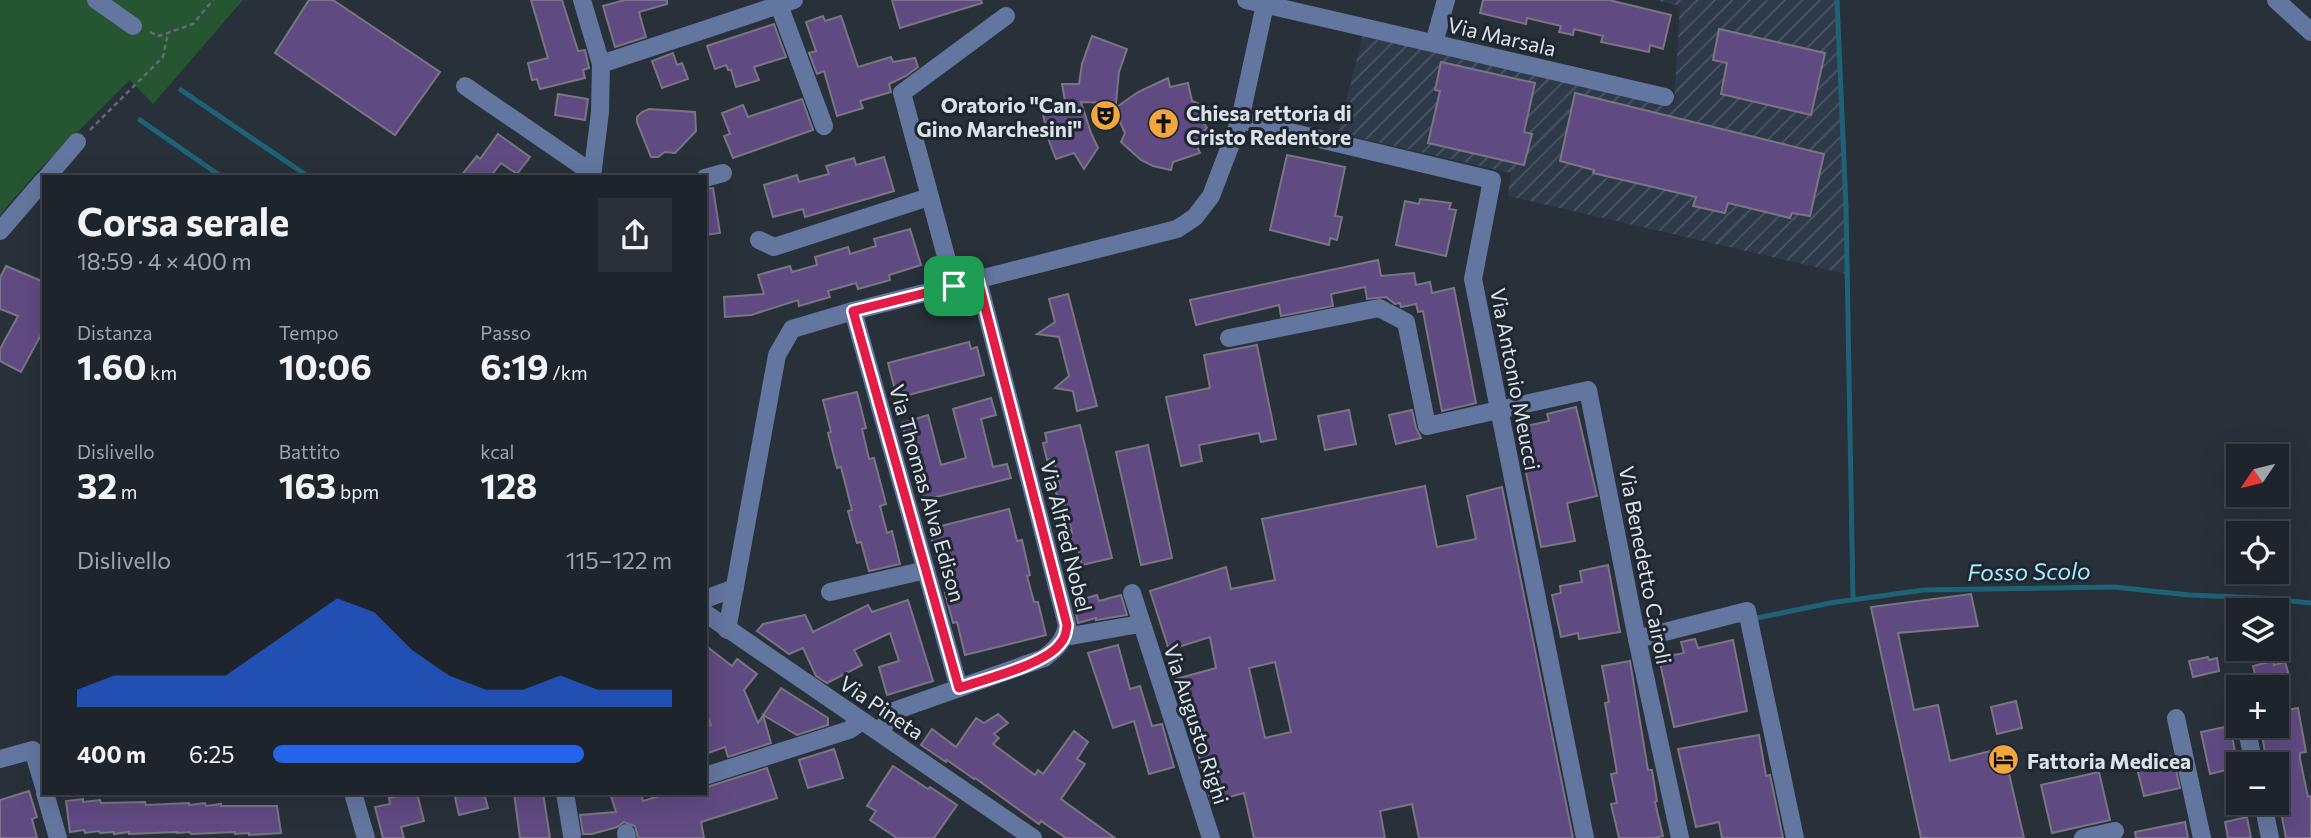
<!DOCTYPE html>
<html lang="it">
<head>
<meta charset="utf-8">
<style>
	body { margin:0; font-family:Commissioner,sans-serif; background:#2b3038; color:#f1f3f6; height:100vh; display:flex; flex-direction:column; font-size:26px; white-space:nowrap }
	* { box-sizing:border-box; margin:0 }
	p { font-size:23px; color:#a1a4a9 }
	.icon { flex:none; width:38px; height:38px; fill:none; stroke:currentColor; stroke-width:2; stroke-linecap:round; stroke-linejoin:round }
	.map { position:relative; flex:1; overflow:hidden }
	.sheet { position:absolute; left:42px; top:175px; width:665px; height:620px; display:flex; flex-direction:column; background:#1e242c; border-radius:0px; box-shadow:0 7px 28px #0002,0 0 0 2px #3c4148 }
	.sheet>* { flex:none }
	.needle { width:46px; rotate:235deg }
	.controls { position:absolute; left:2226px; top:444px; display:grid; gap:14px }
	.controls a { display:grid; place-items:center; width:63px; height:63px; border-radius:0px; background:#1e242c; box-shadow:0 7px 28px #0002,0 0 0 2px #3c4148; font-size:35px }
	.pin { position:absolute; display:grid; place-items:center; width:60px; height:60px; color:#fff; margin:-30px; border-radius:14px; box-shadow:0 4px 10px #0006 }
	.round { display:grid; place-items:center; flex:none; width:74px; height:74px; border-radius:0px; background:#2b3038 }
	.head { display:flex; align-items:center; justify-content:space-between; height:119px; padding:0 35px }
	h1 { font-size:38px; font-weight:700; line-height:52px }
	.metrics { display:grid; grid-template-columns:repeat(3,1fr); gap:10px; height:119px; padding:7px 35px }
	.metrics div { display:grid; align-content:center }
	.metrics b { font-size:35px; font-weight:700 }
	.metrics small { font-size:19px; font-weight:400 }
	.metrics p { font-size:19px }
	.chart { height:196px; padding:14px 35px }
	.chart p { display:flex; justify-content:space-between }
	.chart svg { width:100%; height:126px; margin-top:7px; fill:#2563eb; opacity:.7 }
	ul { padding:0 35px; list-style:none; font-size:23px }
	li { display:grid; grid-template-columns:112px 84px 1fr; align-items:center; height:52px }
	li i { height:18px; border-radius:9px; background:#2563eb }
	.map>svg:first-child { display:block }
</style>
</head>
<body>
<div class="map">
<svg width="2311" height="838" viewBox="0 0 2311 838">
	<defs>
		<pattern id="industrial-furrows" width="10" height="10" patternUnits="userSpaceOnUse" patternTransform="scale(1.75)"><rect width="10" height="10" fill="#2e3a4a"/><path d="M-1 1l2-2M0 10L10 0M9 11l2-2" fill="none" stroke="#4c5664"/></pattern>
	</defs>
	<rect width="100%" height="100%" fill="#28303a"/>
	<path fill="url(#industrial-furrows)" d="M1655 0H1839L1846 274 1508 196 1511 173 1338 133 1363 35 1674 105 1680 6Z"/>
	<path fill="#265532" d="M0 0H243L153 104 130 80 37 172 0 215Z"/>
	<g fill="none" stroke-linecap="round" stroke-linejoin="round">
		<g stroke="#1d6375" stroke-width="5">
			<path d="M1837 0 1846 206 1853 600"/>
			<path d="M181 90 309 177"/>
			<path d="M140 120 222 177"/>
			<path d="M1752 619 1830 603 1924 590 2114 587 2189 595 2263 598 2311 603"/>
		</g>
	</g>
	<g fill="#604a82" stroke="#7a7583" stroke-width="2" fill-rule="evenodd">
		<path d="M309 0H333L440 72 395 135 275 53Z"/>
		<path d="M531 0H562L578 51 585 50 589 68 583 70 585 78 540 89 537 79 532 80 528 63 548 58Z"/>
		<path d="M625 0H667V4L639 12 646 37 615 47 603 6Z"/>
		<path d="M892 0H981L982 3 900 28Z"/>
		<path d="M1483 0H1609L1671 15 1663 49 1650 45 1649 52 1601 42 1603 36 1574 29 1573 35 1559 32 1561 26 1527 18 1526 24 1480 13Z"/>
		<path d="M823 16 825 21 841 16 858 67 891 57 893 62 915 58 918 67 906 76 889 84 891 92 860 101 863 108 837 116 824 71 817 74 809 53 816 51 806 22Z"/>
		<path d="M774 24 786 57 754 67 759 80 736 87 731 70H728L726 65 715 69 707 46Z"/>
		<path d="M1719 29 1825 53 1811 115 1721 94 1727 63 1713 60Z"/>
		<path d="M1092 36 1127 49 1119 72 1116 103 1081 102 1091 133 1098 148 1084 169 1074 153 1056 159 1048 138 1043 114 1052 113V103L1065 101 1062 84H1079L1082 64Z"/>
		<path d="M673 53 677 65 682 63 688 79 662 88 652 61Z"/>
		<path d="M1441 62 1535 83 1524 132 1532 134 1524 165 1428 143 1440 91 1435 90Z"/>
		<path d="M1168 78 1170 87 1188 83 1192 101 1212 109 1202 121 1207 128 1195 142 1200 153 1173 162 1171 170 1153 166 1141 160 1121 142 1125 133 1114 109 1138 92Z"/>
		<path d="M1575 93 1824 154 1810 216 1792 213 1790 218 1728 203 1725 213 1693 206 1696 197 1593 173 1594 170 1560 161Z"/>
		<path d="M558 94 588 99 585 120 555 115Z"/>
		<path d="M802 99 813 130 733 158 724 136 730 134 722 113 743 105 748 117Z"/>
		<path d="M649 109 695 112 696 131 675 153 665 152 658 157H651L637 122V117L642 112Z"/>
		<path d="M498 134 530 157 517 174 501 163 490 177H460L477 156 480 159Z"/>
		<path d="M1287 155 1345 167 1335 216 1342 217 1337 240 1330 238 1329 245 1270 230Z"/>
		<path d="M884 157 894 191 805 217 803 209 773 217 764 185 797 175 799 182 829 174 826 166 854 158 856 165Z"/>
		<path d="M713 188 720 233 705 235V189Z"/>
		<path d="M1420 199 1451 203 1449 209 1456 210 1446 256 1396 245 1405 201 1419 204Z"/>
		<path d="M910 229 921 265 889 275 890 280 858 289 856 283 828 291 830 297 799 306 798 300 751 315 725 317 724 297 764 294 758 275 790 266 792 272 817 265 815 257 848 247 850 254 876 246 874 239Z"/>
		<path d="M1378 260 1381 276 1414 273 1416 285 1430 282 1432 293 1454 288 1476 403 1442 411 1423 311 1418 312 1416 304 1401 307 1400 303 1395 304 1386 297 1367 299 1365 287 1331 294 1333 306 1281 316 1279 305 1196 325 1190 300Z"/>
		<path d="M6 266 44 282V329L21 372 0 361V349L18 316 0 309V278Z"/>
		<path d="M1068 294 1097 406 1077 411 1073 391 1055 388 1069 376 1059 337 1037 334 1055 322 1049 299Z"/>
		<path d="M969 342 971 349 977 347 984 375 897 398 888 363Z"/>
		<path d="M1257 345 1276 439 1261 442 1259 433 1199 445 1202 461 1181 466 1166 397 1210 388 1204 355Z"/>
		<path d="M857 392 866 428 862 429 869 459 874 458 886 504 880 506 887 533 892 531 900 564 869 571 861 542 857 543 848 511 852 510 841 467 837 468 828 433 831 432 823 400Z"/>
		<path d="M991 398 996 415 981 419 993 467 1007 464 1011 478 924 500 917 472 914 473 902 423 928 415 941 465 966 458 953 409Z"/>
		<path d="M1576 407 1597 496 1567 503 1575 541 1541 547 1517 428 1549 421 1547 414Z"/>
		<path d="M1349 410 1356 444 1325 450 1318 416Z"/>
		<path d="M1412 410 1416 428 1421 438 1396 444 1389 415Z"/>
		<path d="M1080 425 1112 558 1082 565 1078 549 1071 550 1068 534 1072 533 1065 505 1059 506 1055 487 1060 486 1053 459 1047 460 1043 443 1047 442 1045 433Z"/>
		<path d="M1148 445 1172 558 1141 565 1116 452Z"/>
		<path d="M1425 486 1437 547 1476 539 1467 496 1502 487 1573 838H1419L1412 804 1380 811 1385 838H1254L1244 793 1211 802 1185 705 1176 679 1216 668 1210 637 1169 650 1150 591 1226 567 1231 589 1275 580 1262 519ZM1275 662 1291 732 1265 738 1249 668Z"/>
		<path d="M1009 509 1017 541 1022 540 1030 575 1027 576 1034 602H1038L1046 635 965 655 957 622 953 623 945 593 949 592 941 560 937 561 929 529Z"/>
		<path d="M1608 565 1620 632 1579 639 1578 633 1561 637 1552 595 1561 593 1560 586 1582 582 1580 571Z"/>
		<path d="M1971 594 1978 626 1898 633 1914 710 1938 705 1950 761 2003 748 2024 838H1921L1911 792 1871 607Z"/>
		<path d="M1097 595 1099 601 1121 595 1127 615 1096 620V618L1078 623 1073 602Z"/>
		<path d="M908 600 933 681 887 695 879 667 899 661 890 633 854 650 862 665 827 683 816 676 803 648 789 654 757 631 763 624 805 615 813 632 868 605 872 612Z"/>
		<path d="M1695 639 1698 648 1733 640 1747 711 1674 727 1659 658 1684 653 1681 642Z"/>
		<path d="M705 645 732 666 737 659 757 674 744 690 758 723 781 688 828 718V725L797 735 763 715 771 743 728 757 725 747 705 754V727L711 725 705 711Z"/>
		<path d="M1118 645 1130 689 1140 686 1152 726 1162 724 1174 767 1149 774 1134 721 1113 728 1088 653Z"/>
		<path d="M2208 657 2209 660 2217 658 2219 671 2193 677 2189 661Z"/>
		<path d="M1630 661 1648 770H1652L1657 801 1655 802 1663 836 1654 838H1619L1611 804 1617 803 1611 774 1617 773 1605 703 1609 702 1602 666Z"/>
		<path d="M2273 661 2274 665 2285 662 2290 679 2258 687 2253 666Z"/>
		<path d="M2016 701 2022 728 1997 734 1991 707Z"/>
		<path d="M2298 708 2306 752 2300 753V759L2308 797 2311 796V838H2286L2277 791V762L2267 764 2262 735 2274 733 2273 726H2277V712Z"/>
		<path d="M998 714 1008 723 994 734 999 738 993 744 1035 775 1038 770 1043 774 1074 731 1088 742 1077 759 1085 764 1061 799 1115 838H1066L1041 821 1039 824 975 778 974 779 947 760 946 762 921 745 932 729 956 747 976 718 984 723Z"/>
		<path d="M2230 726 2238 767 2210 774 2201 732Z"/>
		<path d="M1759 735 1766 776 1770 775 1783 838H1722L1719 822 1696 827 1678 749Z"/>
		<path d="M834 749 843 778 808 788 799 760Z"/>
		<path d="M2173 756 2180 788 2144 796 2136 764Z"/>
		<path d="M893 766 928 789 930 787 957 805 934 838H897L870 820 876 811 867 806Z"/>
		<path d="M767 768 777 798 701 822 704 838H638L635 826 624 822 617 827 592 834H583L580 815 616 812 610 793H641L643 801 669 793H705V789L710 786Z"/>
		<path d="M2099 772 2110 820 2052 833 2041 785Z"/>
		<path d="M29 791 37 817 32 819 37 838H0V800Z"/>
		<path d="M410 793H417L424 821 401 827 404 838H383L375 807 390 804 389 798Z"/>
		<path d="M454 793H484L488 808 459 815Z"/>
		<path d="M514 793H543L550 838H520Z"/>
		<path d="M83 799V802L100 800 101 803 145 802 146 805 189 803V805L205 803 206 806 221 804V806H277L281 833 249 835V833L235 834V832L191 834 190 832 177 833V832L129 834V832L114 834V832L100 833 99 831 85 833 84 830 70 832 66 801Z"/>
		<path d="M2247 817 2251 838H2228L2225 822Z"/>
		<path d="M2185 822 2188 838H2136L2135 832Z"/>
	</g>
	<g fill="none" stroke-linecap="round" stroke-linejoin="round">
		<g stroke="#636a73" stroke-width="2.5" stroke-dasharray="5 3.5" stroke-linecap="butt">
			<path d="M150 32 159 36 193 24 213 0"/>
			<path d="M90 130 163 57 168 33"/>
		</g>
		<g stroke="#63769f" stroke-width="18">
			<path d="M96 0 133 26"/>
			<path d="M582 0 601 64 600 112 592 177"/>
			<path d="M1246 0 1665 97"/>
			<path d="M1266 0 1240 120 1492 180 1473 279 1585 838"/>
			<path d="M2276 0 2311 32"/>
			<path d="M779 5 824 126"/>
			<path d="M1434 43 1446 0"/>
			<path d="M601 64 794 0"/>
			<path d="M465 86 592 173"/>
			<path d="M47 177 77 142"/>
			<path d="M705 178 723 173"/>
			<path d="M0 231 44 180"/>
			<path d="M759 240 774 247 929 197"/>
			<path d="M954 286 902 93 1006 16"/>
			<path d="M853 311 959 688"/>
			<path d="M1229 338 1379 308 1406 322 1427 426 1588 390 1637 639 1680 838"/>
			<path d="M830 592 926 570"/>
			<path d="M1132 593 1211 838"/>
			<path d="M705 599 735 588"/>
			<path d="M705 613 1033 838"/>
			<path d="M727 630 777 355 792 329 853 311 1177 229 1195 217 1211 196 1240 120"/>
			<path d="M1065 637 1140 624"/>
			<path d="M1637 639 1747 611 1795 838"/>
			<path d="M2176 718 2202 838"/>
			<path d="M2246 726 2254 765"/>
			<path d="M880 732 894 711 1044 658C1057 648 1064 641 1067 625L978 280"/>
			<path d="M0 759 33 750 44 787"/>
			<path d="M705 776 849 730 862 721"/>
			<path d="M45 793 58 838"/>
			<path d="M353 793 366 838"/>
			<path d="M565 793 572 835"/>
			<path d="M2263 803 2270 838"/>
			<path d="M626 833 627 838"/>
			<path d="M2083 838 2115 831"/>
		</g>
	</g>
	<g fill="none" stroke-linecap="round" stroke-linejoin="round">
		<defs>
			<path id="route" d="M978 280 1067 625C1066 633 1065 639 1059 645 1043 665 985 679 959 688L853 311Z"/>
		</defs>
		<use href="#route" stroke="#fff" stroke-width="14"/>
		<use href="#route" stroke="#e11d48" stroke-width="9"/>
	</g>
	<defs>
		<symbol id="theatre-disc" viewBox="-11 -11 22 22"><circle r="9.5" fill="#f1a640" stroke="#1e2630"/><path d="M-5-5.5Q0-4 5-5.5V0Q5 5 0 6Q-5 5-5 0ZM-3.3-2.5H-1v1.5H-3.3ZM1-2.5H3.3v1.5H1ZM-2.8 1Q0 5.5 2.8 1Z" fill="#111"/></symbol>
		<symbol id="church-disc" viewBox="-11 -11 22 22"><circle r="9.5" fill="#f1a640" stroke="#1e2630"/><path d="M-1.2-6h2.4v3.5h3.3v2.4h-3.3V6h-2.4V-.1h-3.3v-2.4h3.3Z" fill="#111"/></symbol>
		<symbol id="hotel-disc" viewBox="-11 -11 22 22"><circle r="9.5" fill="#f1a640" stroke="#1e2630"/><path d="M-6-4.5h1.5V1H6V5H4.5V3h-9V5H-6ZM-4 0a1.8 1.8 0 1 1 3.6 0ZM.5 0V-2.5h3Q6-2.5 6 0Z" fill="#111"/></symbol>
	</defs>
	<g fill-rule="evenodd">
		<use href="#theatre-disc" x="1088" y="98" width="35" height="35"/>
		<use href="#church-disc" x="1146" y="106" width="35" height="35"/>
		<use href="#hotel-disc" x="1986" y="742" width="35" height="35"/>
	</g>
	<g text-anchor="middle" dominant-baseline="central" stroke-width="6" stroke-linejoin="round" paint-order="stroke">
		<g font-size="21" fill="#dce2e9" stroke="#1e2630">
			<text transform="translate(1502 36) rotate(13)">Via Marsala</text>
			<text transform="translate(1516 379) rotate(79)">Via Antonio Meucci</text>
			<text transform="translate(928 493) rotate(74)">Via Thomas Alva Edison</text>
			<text transform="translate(1067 536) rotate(76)">Via Alfred Nobel</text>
			<text transform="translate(1646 565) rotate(79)">Via Benedetto Cairoli</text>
			<text transform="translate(882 707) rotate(34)">Via Pineta</text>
			<text transform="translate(1197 724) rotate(72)">Via Augusto Righi</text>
		</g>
		<g font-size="21" font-weight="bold" fill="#dce2e9" stroke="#1e2630" text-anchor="start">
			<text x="1082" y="104" text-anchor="end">Oratorio "Can.<tspan x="1082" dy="24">Gino Marchesini"</tspan></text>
			<text x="1186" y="112">Chiesa rettoria di<tspan x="1186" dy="24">Cristo Redentore</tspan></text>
			<text x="2027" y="760">Fattoria Medicea</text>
		</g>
		<g font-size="23" font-style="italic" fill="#a7ebff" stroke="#1e2630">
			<text transform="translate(2029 571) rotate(-1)">Fosso Scolo</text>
		</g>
	</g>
</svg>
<div class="controls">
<a><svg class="needle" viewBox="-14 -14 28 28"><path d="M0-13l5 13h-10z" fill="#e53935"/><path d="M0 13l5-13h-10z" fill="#a1a4a9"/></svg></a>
<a><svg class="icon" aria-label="locate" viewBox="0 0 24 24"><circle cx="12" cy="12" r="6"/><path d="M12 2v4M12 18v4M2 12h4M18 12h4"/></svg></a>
<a><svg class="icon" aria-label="layers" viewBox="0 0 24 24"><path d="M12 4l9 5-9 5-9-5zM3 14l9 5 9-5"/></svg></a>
<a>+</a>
<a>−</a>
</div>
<div class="pin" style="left:954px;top:286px;background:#1e9e55"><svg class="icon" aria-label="arrive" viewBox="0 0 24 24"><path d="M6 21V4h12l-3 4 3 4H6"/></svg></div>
<section class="sheet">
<div class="head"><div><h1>Corsa serale</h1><p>18:59 · 4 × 400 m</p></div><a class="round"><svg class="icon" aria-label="share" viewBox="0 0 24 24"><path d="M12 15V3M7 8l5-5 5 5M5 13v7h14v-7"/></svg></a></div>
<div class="metrics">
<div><p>Distanza</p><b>1.60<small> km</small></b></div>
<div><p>Tempo</p><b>10:06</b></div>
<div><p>Passo</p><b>6:19<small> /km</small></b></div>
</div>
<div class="metrics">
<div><p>Dislivello</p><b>32<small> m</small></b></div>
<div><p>Battito</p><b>163<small> bpm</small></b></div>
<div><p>kcal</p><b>128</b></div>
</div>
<div class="chart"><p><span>Dislivello</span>115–122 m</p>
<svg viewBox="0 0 160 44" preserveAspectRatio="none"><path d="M0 44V38L10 33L20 33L30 33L40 33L50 24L60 15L70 6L80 11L90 24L100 33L110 38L120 38L130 33L140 38L150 38L160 38V44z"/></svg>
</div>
<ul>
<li><b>400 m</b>6:25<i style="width:78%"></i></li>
</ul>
</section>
</div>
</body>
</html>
